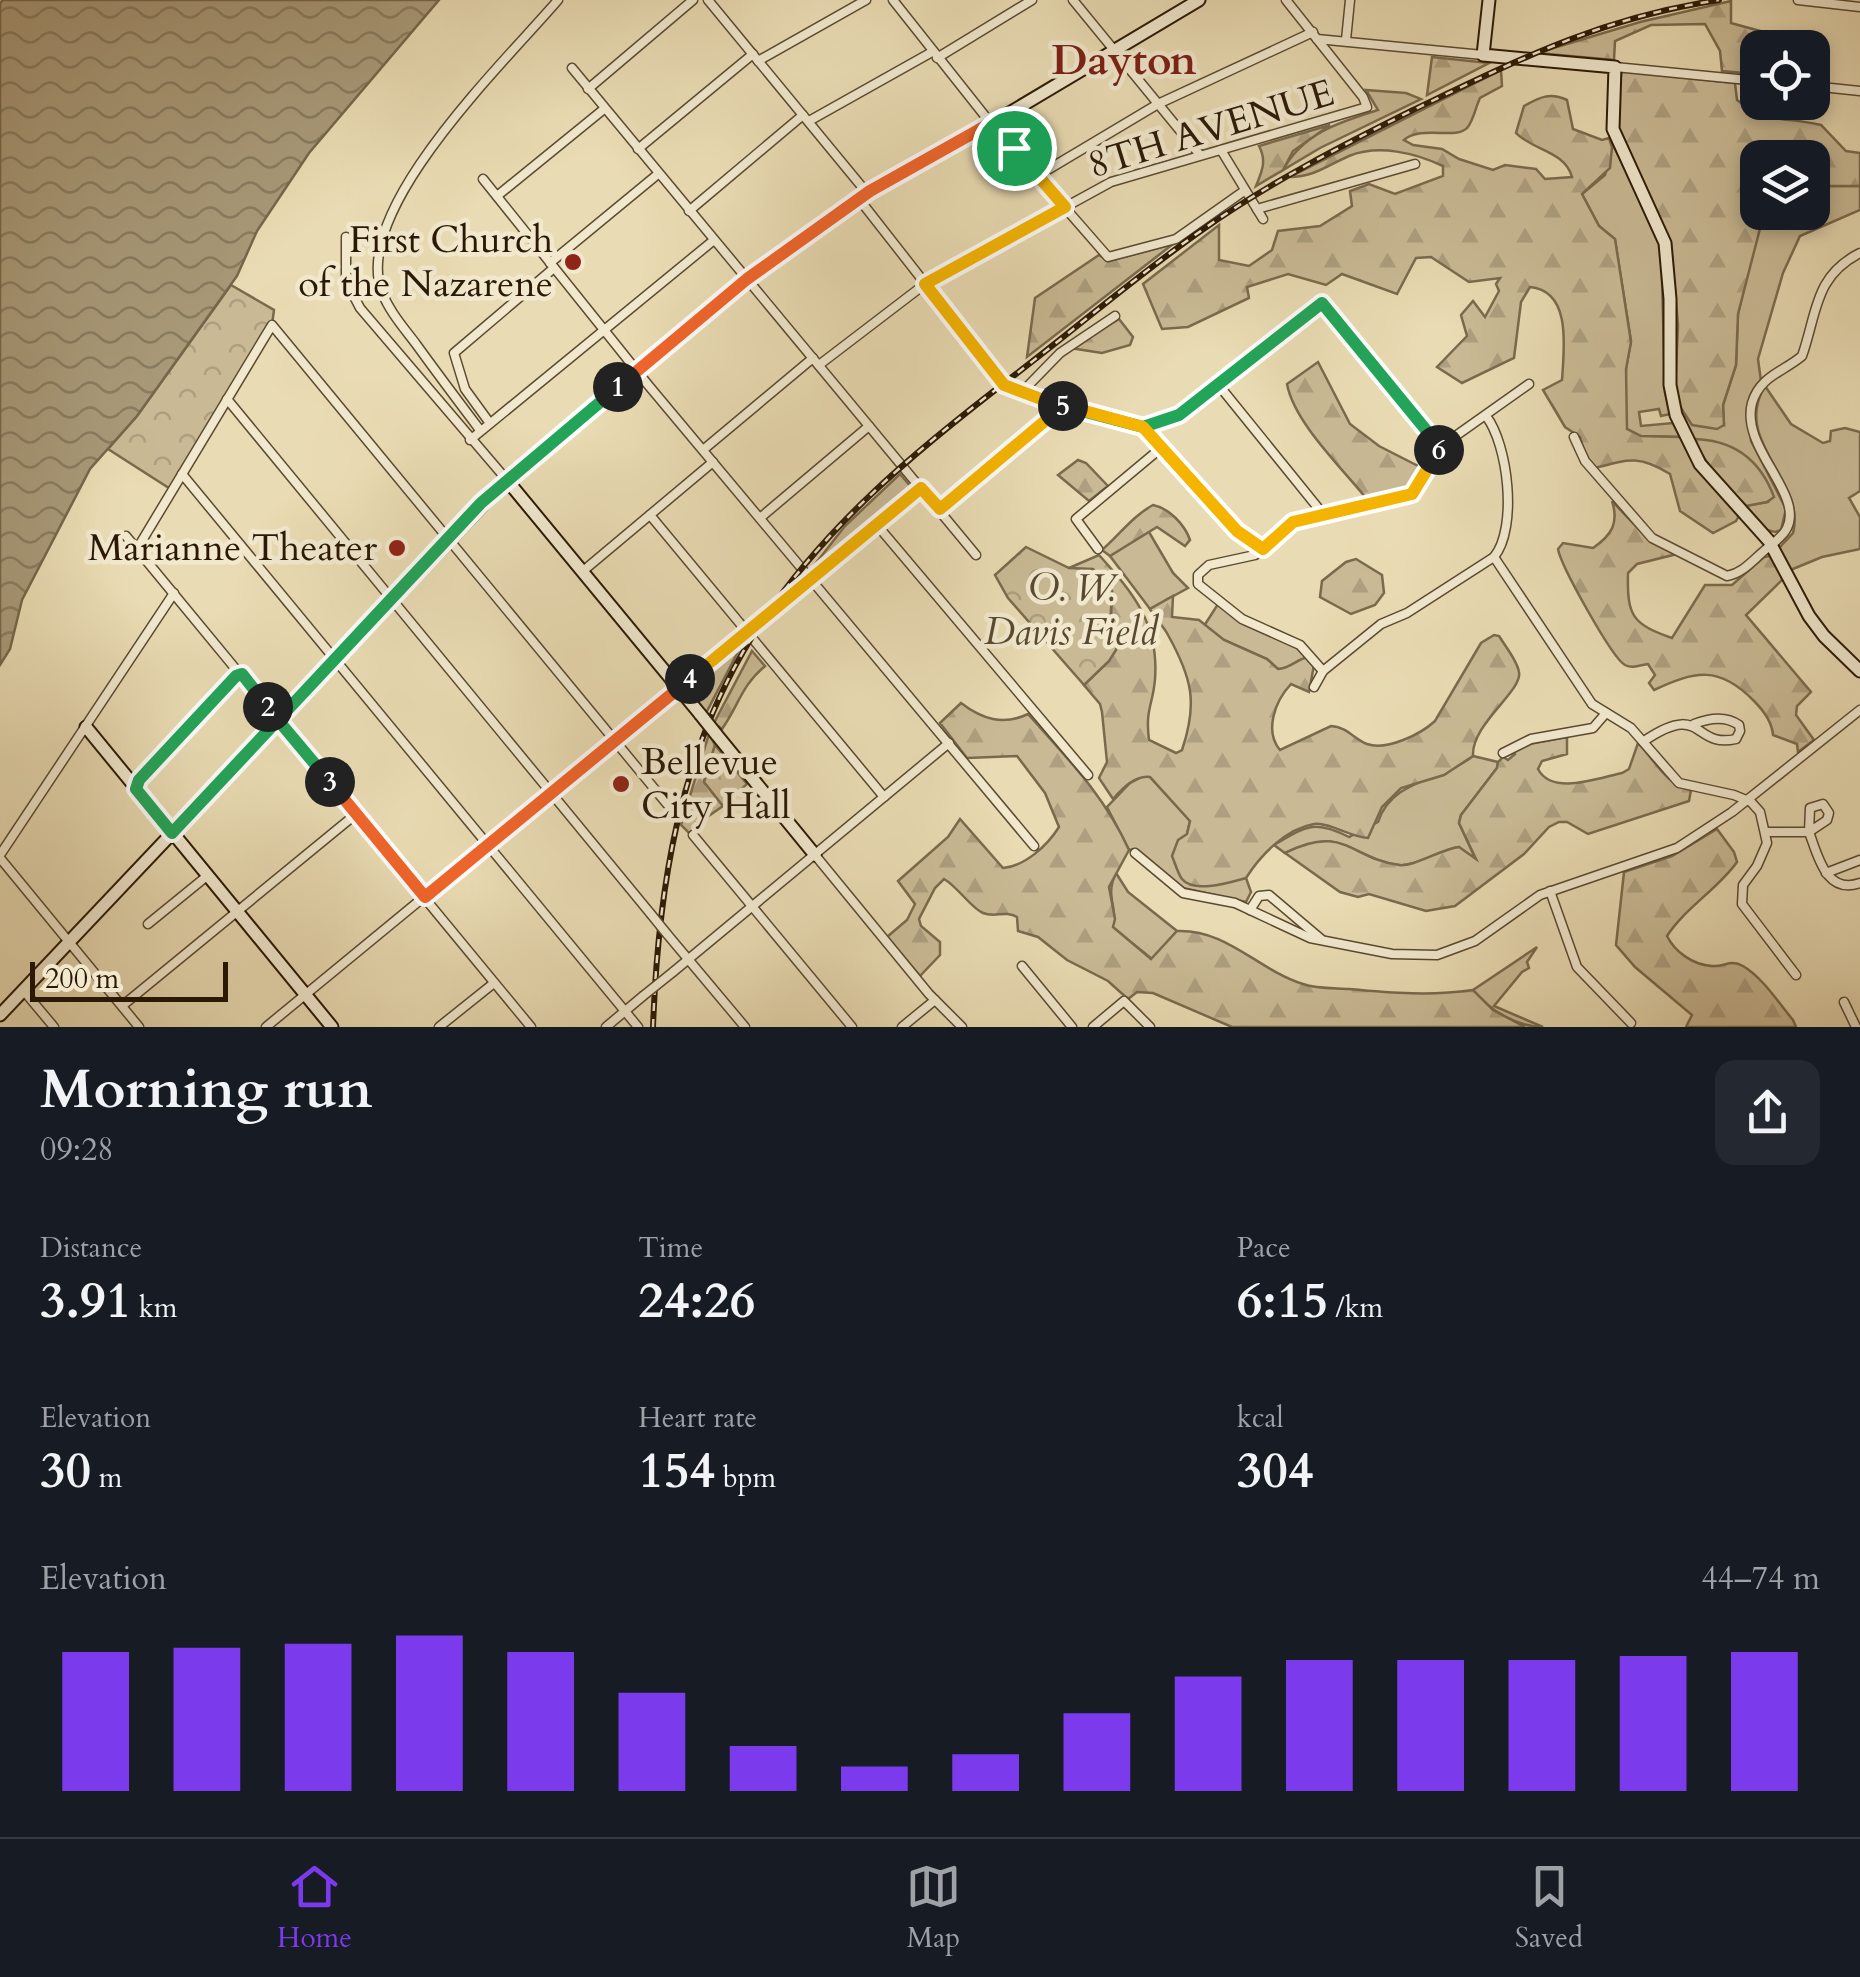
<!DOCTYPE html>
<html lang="en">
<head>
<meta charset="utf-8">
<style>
	body { margin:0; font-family:Cardo,serif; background:#242831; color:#f1f3f6; height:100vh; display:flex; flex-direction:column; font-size:38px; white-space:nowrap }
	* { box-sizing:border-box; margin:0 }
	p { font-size:32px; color:#9ea1a6 }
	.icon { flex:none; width:55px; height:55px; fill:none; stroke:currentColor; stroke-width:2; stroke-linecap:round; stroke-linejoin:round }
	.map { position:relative; height:1027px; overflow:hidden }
	.sheet { display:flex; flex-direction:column; background:#171b24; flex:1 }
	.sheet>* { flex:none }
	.buttons { position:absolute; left:1740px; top:30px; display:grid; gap:20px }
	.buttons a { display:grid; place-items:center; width:90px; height:90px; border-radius:20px; background:#171b24; box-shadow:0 5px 15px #0003; font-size:50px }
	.scale { position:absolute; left:30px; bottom:25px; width:198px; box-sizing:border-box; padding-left:10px; border:5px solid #2b1905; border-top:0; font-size:28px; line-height:35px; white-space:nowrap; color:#2b1905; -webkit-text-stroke:8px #f1e8ce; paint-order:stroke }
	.pin { position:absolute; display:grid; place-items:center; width:85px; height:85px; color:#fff; margin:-42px; border:5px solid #fff; border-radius:50%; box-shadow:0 2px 10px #0007 }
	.km { position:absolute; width:50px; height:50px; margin:-25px; border-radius:50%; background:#222; color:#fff; font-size:28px; line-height:50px; text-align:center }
	.round { display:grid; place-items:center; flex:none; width:105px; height:105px; border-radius:20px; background:#242831 }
	.summary { display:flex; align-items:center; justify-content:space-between; height:170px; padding:0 40px }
	h1 { font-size:55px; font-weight:700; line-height:75px }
	.metrics { display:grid; grid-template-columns:repeat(3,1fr); gap:15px; height:170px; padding:10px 40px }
	.metrics div { display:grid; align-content:center }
	.metrics b { font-size:50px; font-weight:700 }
	.metrics small { font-size:28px; font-weight:400 }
	.metrics p { font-size:28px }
	.chart { height:280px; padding:20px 40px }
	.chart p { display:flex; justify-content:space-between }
	.chart svg { width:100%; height:180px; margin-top:10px; stroke:#7c3aed; stroke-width:6 }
	.menu { display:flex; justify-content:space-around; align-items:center; height:140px; border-top:2px solid #363941; background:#171b24; font-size:28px; color:#9ea1a6 }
	.menu a { display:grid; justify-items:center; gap:5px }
	.menu .current { color:#7c3aed }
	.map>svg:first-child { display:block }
</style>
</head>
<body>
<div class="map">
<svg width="1860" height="1027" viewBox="0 0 1860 1027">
	<defs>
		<pattern id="forest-firs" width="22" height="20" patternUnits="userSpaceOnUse" patternTransform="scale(2.5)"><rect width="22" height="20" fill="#c9ba95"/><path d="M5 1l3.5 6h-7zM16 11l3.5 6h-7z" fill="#ad9f7f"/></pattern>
		<pattern id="park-crowns" width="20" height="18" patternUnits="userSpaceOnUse" patternTransform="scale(2.5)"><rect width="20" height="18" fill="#c9ba95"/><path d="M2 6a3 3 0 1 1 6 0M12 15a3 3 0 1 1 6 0" fill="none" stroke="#ad9f7f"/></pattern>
		<pattern id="water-waves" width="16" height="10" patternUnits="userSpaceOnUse" patternTransform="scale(2.5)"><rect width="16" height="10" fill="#a89978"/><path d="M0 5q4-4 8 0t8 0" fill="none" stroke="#897c60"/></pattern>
	</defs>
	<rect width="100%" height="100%" fill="#e9dbb3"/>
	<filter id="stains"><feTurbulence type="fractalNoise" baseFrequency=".002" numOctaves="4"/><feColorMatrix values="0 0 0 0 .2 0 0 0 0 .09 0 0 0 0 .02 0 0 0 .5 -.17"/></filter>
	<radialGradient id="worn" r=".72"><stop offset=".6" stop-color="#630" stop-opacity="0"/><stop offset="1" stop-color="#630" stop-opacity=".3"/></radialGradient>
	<g fill="#c9ba95" stroke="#7a6a4d" stroke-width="2.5">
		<path d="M1366 90 1406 93 1421 99 1320 148 1283 170C1303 133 1340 122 1378 110Z"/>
		<path d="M1613 145 1661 240 1665 392 1670 414 1661 416 1659 409 1639 412 1641 426 1673 423 1680 437 1641 436 1627 429 1625 421 1626 369 1631 341 1615 240 1599 226 1582 194 1605 175Z"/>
		<path d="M1828 186H1860V210L1800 236 1783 273 1758 359 1761 381 1748 406 1751 441 1786 509 1781 530 1775 532 1767 530 1746 506 1767 502 1691 439 1677 402 1724 425 1723 405 1736 365 1738 314 1759 223 1764 213 1812 212 1813 196Z"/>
		<path d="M1765 386 1791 424 1823 443 1830 441 1831 431 1845 428 1860 432V491L1849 498 1860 517V549L1822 557 1788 571 1779 548 1793 533C1807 481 1731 441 1765 386Z"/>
		<path d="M900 474 911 487 812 568 845 526Z"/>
		<path d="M1144 532H1149L1173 573 1188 588 1150 609 1110 556Z"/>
		<path d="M1218 604 1245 625 1295 645 1308 657 1288 669H1278L1267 659 1224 640 1204 626Z"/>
		<path d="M741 646 706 713 688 692Z"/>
		<path d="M1473 756 1498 762 1497 768 1461 815 1459 823 1476 860 1459 847C1439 850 1415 867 1399 865 1350 858 1345 824 1285 853L1274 845C1306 826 1315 819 1349 837L1378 822C1392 779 1441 781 1473 756Z"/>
		<path d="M1144 776 1150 777 1190 821 1187 834 1200 886 1246 878 1251 892 1246 902 1183 888 1135 849 1129 850 1107 807 1130 783Z"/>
		<path d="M1116 873 1128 892 1177 931 1152 959 1112 927C1119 907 1104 897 1116 873Z"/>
		<path d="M1537 947 1527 962 1529 968 1522 972 1494 1006 1543 1027C1517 1027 1490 1011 1473 990Z"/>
	</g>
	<g fill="url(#forest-firs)" stroke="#7a6a4d" stroke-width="2.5">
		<path d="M1731 1V23L1760 31 1755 74 1722 71 1720 51 1705 24 1651 25 1615 41 1614 60 1537 53 1640 22Z"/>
		<path d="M1432 57 1489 63 1427 95Z"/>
		<path d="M1501 70 1502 86 1480 98C1476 106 1473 122 1467 128 1456 140 1421 125 1404 140L1413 145 1442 149 1459 159 1493 170 1505 165 1536 169 1545 179 1572 177C1565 151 1532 150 1516 133L1524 106C1540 97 1550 92 1567 100L1573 129 1602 140 1609 138 1612 147 1610 168 1582 194 1599 226 1615 239 1631 342 1626 369 1627 429 1641 436 1680 437 1698 467 1741 512 1736 521 1713 533 1680 511 1670 474C1639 455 1629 459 1595 468L1585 455 1580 437 1565 427 1543 390 1562 380C1564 348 1572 291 1530 287L1521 302 1514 358 1462 383 1437 367 1467 336 1461 315 1473 301 1485 317 1499 291 1496 284 1500 278 1469 282 1431 257 1416 258 1397 294 1342 274 1326 285 1288 274 1247 287 1249 298 1188 327 1162 329 1143 284 1219 225V260L1249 266 1272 250 1278 231 1320 226 1352 206 1350 191 1369 184 1395 194 1443 176V166C1415 153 1379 144 1349 156 1328 165 1314 177 1290 177Z"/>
		<path d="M1622 71 1735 83 1737 100C1771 125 1784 116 1821 125L1846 151 1860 153V186H1828L1813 196 1812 158H1758V212L1764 213 1738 314 1736 365 1723 405 1724 425 1717 429 1692 425 1677 402 1675 393 1678 325 1671 244 1620 140C1615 117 1615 93 1622 71Z"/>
		<path d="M1330 125 1293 151 1283 170 1256 186C1262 171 1267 161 1259 146Z"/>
		<path d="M1173 244 1027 357 1035 298 1099 255 1109 261Z"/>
		<path d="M1119 319 1133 337 1130 345 1102 353 1070 348Z"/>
		<path d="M1318 362 1350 424 1379 446 1422 468 1412 487 1366 498C1341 467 1294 422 1287 384Z"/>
		<path d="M1691 439C1733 439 1760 459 1774 497L1767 502 1746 506 1718 478Z"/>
		<path d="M1078 460 1086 463 1108 486 1089 501 1058 475Z"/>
		<path d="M1612 501 1649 540 1677 554 1637 564 1628 573C1627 616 1632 624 1672 638L1705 585H1732L1764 557 1771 556 1783 579 1746 615 1811 692 1797 706 1796 715 1814 740 1798 752 1797 744 1773 735C1772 721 1763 710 1754 701 1719 665 1695 671 1654 690L1649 683 1655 675 1648 664C1640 665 1633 669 1625 665 1612 658 1561 566 1558 549L1563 543 1593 548C1612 535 1619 523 1612 501Z"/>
		<path d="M1153 505C1169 508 1185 525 1190 540L1185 546 1157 527 1110 556 1102 550C1120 534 1133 516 1153 505Z"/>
		<path d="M1099 555C1134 594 1159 624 1155 679 1153 705 1145 709 1149 740L1176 753 1182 750C1198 703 1192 678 1168 635 1163 625 1155 619 1150 609L1173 596 1172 617 1199 620 1224 640 1267 659 1278 669C1291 668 1297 659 1308 657L1314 665 1309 692 1291 684C1275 701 1264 731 1280 750L1331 726C1347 727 1354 739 1367 744 1387 751 1421 734 1435 721L1481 643 1494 635 1499 636C1505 646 1517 660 1519 672 1523 691 1471 724 1473 756L1444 775 1401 788 1382 807 1368 838C1350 837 1329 822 1314 824 1285 829 1260 856 1246 878 1231 882 1194 894 1182 879 1178 874 1175 863 1172 856L1178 840 1187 834 1190 821 1150 777C1135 775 1123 788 1113 799L1099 778 1107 762 1102 712 1100 704 1084 685 1109 661 1112 592 1069 568Z"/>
		<path d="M1356 559 1382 575 1384 593 1375 605 1351 614 1320 597 1322 581 1346 562Z"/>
		<path d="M752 651 765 666C741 686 739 705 722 729L714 723Z"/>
		<path d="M961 703C982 719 1003 726 1028 714 1068 759 1104 795 1129 850L1109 887 1115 919 1113 927 1151 959 1177 931C1227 929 1258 970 1303 984 1317 989 1335 988 1349 989 1392 993 1431 996 1473 990L1493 1010 1525 1027H1232L1153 993 1137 992 1128 999 1108 981 1067 960 1038 937 1018 931 1017 917C1005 910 995 918 983 913 971 908 958 887 944 879L935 888 919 919 921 926 940 942V955L920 976 887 937 907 920 915 904 898 881 948 837 960 819 1003 868C1025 866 1047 846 1059 827L1045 793 1017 756 967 758 940 723Z"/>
		<path d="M709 734 715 745 704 782 723 806 700 822 690 834 681 825Z"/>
		<path d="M1567 737V754L1542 761 1538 769C1552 796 1598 778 1622 773L1629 769 1638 743C1656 761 1665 784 1691 790L1689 801 1588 834 1567 822H1559L1549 827 1524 854 1455 906 1426 911 1369 894 1358 897 1340 892 1285 853C1345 823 1350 859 1399 865 1414 867 1439 850 1459 847L1476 859 1459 823 1461 815 1497 768 1498 762 1503 757 1508 760 1515 754 1514 751 1529 744Z"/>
		<path d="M1717 829 1734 852 1737 862C1718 889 1686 907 1667 936 1675 952 1693 965 1712 966 1725 967 1730 959 1743 966 1763 978 1778 1002 1793 1020L1796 1027H1686L1692 1015 1635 967 1616 945 1624 872 1672 856Z"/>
	</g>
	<g fill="url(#park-crowns)" stroke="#7a6a4d" stroke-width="2.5">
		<path d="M231 285 274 310 272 325 172 490 108 449 137 416Z"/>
		<path d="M1026 547 1069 568 1093 569 1112 591 1110 628 1117 638 1116 650 1109 661 1084 685 1008 598 995 575Z"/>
		<path d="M715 745 747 784 723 806 704 782Z"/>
	</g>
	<path fill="url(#water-waves)" stroke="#76664a" stroke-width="2.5" d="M3 0H439L309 153 257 231 237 276 137 416 90 469 22 600 10 649 0 665V3Z"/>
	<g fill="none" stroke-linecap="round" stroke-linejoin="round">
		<defs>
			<g id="street">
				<path d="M708 0 867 193"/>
				<path d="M893 0 985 116 1108 257 1176 239 1244 191"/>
				<path d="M1073 0 1200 155"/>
				<path d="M1798 0 1860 7"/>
				<path d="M1317 39 1483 55"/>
				<path d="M1346 40 1350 0"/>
				<path d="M937 58 1032 0"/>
				<path d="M758 61 866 0"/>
				<path d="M1615 67 1758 81"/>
				<path d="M572 68 976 555"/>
				<path d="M1812 86 1860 91"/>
				<path d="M588 89 693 0"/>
				<path d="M809 121 932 52"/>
				<path d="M638 149 753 54"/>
				<path d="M1221 150 1263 219"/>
				<path d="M1039 175 1158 104 1313 32"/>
				<path d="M483 179 649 386 1034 846"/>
				<path d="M497 196 604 109"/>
				<path d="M859 199 1007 388 1143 427 1237 531 1263 549"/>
				<path d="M1257 209 1415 164"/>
				<path d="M689 211 803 115"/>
				<path d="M346 237V281L360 308 506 479"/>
				<path d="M550 263 658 174"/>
				<path d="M819 365 925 284 1111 182 1367 107 1363 97 1286 0"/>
				<path d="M1217 383 1323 514"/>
				<path d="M1021 393 1060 353 1115 316"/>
				<path d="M227 399 650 913"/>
				<path d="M489 422 465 389 454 353 554 268"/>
				<path d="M1143 427 1184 413 1224 378 1321 303 1440 447"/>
				<path d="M480 430C458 401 437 373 416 344 404 328 389 311 382 292 350 210 507 60 558 0"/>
				<path d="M1574 437 1585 461 1652 538 1727 576C1743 573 1753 560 1765 550 1773 543 1783 537 1787 528 1804 493 1740 448 1752 403 1760 376 1783 372 1802 356 1817 314 1814 276 1860 253"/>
				<path d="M470 440 714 240"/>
				<path d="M703 450 813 358"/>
				<path d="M182 474 638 1027"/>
				<path d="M940 509 1052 415 1057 404"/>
				<path d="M650 515 884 797"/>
				<path d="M760 518 869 426"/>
				<path d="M877 525 1088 775"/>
				<path d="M126 536 531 1027"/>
				<path d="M137 549 272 325 667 804"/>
				<path d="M1098 549 1076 519 1161 448"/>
				<path d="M1494 557 1592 704 1631 728 1679 783 1734 795 1751 802 1760 812 1767 843 1757 866 1743 885 1742 904 1796 975"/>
				<path d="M583 571 713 462"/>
				<path d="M1323 671 1300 645 1242 619 1198 584V575L1209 565 1255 555 1293 522 1412 494 1440 447 1529 384"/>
				<path d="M1314 687 1323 671 1381 624 1407 613 1494 557C1518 528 1508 444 1486 416"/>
				<path d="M1644 741C1704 700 1692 749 1736 739L1740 731 1739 725C1725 715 1709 718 1694 724"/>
				<path d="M1503 753 1531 739 1593 728 1606 713"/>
				<path d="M136 787 139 780 230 683 242 675"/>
				<path d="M1823 804 1829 813 1827 820 1809 832 1810 808Z"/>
				<path d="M1766 832H1809C1818 856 1826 895 1860 883"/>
				<path d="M693 835 852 1027"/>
				<path d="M1135 853 1183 893 1235 903 1310 938 1392 954 1437 955 1475 941 1540 895 1677 848 1732 812 1860 710"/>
				<path d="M0 855 174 593"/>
				<path d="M815 855 929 994 962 1027"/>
				<path d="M0 858 139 1027"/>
				<path d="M1826 873 1860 860"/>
				<path d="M1550 891 1577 967 1631 1023"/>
				<path d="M1250 910 1259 896 1269 895 1321 939"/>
				<path d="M148 924 207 876"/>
				<path d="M667 934 745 1027"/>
				<path d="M1022 966 1072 1027"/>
				<path d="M673 972 949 743"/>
				<path d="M23 990 54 1027"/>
				<path d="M1844 1002 1856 1027"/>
				<path d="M122 1006 356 814"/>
				<path d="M266 1027 921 488"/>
				<path d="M439 1027 494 983"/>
				<path d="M606 1027 643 996"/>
				<path d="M902 1027 935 1000"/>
				<path d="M1093 1027 1124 1001 1150 1027"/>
			</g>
			<g id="secondary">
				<path d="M1489 0 1483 55 1615 67 1613 129 1665 243 1670 299V385L1676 415 1700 464 1769 541 1809 616 1824 636 1860 671"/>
				<path d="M506 479 700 714"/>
				<path d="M86 727 332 1027"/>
				<path d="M716 734 815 855"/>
				<path d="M0 1015 512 474 747 279 870 191 1001 118 1199 0"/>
			</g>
		</defs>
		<use href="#street" stroke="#5a4a30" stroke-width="11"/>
		<use href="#secondary" stroke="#2b1905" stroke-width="15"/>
		<use href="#street" stroke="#f1e8ce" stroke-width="8"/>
		<use href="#secondary" stroke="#f1e8ce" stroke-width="11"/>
		<defs>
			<path id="rail" d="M653 1027C658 891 678 756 752 637 820 529 915 451 1016 374 1079 326 1140 273 1205 228 1271 182 1341 146 1413 110 1520 59 1600 18 1719 0"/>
		</defs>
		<use href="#rail" stroke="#2b1905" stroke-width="6"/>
		<use href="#rail" stroke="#f1e8ce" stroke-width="2.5" stroke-dasharray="8" stroke-linecap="butt"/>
		<defs>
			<g id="street-bridge">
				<path d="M650 913 667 934"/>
				<path d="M643 996 673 972"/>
			</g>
			<path id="secondary-bridge" d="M700 714 716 734"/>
		</defs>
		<use href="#street-bridge" stroke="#5a4a30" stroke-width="11" stroke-linecap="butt"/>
		<use href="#secondary-bridge" stroke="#2b1905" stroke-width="15" stroke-linecap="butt"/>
		<use href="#street-bridge" stroke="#f1e8ce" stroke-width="8"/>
		<use href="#secondary-bridge" stroke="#f1e8ce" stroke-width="11"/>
	</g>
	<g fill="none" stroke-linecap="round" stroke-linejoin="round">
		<defs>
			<path id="split-1" d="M618 387 747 279 870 191 991 123 1014 148"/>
			<path id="split-2" d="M268 707 278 720 481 503 618 387"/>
			<path id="split-3" d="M268 707 242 674 236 676 139 780 136 789 172 833 278 720 330 782"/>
			<path id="split-4" d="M330 782 425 897 690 679"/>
			<path id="split-5" d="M690 679 921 488 940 509 1052 415 1057 404 1063 406"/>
			<path id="split-6" d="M1063 406 1143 427 1179 415 1322 303 1440 447 1439 450"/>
			<path id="split-7" d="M1041 399 1143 427 1237 531 1263 549 1293 522 1412 494 1439 450"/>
			<path id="split-8" d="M1014 148 1065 207 925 284 1004 385 1041 399"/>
		</defs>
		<use href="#split-1" stroke="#fff" stroke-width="20"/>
		<use href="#split-2" stroke="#fff" stroke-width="20"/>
		<use href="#split-3" stroke="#fff" stroke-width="20"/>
		<use href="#split-4" stroke="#fff" stroke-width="20"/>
		<use href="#split-5" stroke="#fff" stroke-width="20"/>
		<use href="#split-6" stroke="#fff" stroke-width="20"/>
		<use href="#split-7" stroke="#fff" stroke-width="20"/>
		<use href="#split-8" stroke="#fff" stroke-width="20"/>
		<use href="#split-1" stroke="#f0652b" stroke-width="12"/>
		<use href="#split-2" stroke="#22a559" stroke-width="12"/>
		<use href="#split-3" stroke="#22a559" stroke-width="12"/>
		<use href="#split-4" stroke="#f0652b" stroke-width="12"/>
		<use href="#split-5" stroke="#f5b400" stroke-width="12"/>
		<use href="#split-6" stroke="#22a559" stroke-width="12"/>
		<use href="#split-7" stroke="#f5b400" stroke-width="12"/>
		<use href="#split-8" stroke="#f5b400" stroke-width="12"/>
	</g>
	<g fill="#8f2418" stroke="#f1e8ce" stroke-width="4">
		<circle cx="573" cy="262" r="10"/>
		<circle cx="397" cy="548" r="10"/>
		<circle cx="621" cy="784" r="10"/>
	</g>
	<g text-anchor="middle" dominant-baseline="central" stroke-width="9" stroke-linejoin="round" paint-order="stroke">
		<g font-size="38" fill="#2b1905" stroke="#f1e8ce">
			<text transform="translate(1211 129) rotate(-17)">8TH AVENUE</text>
		</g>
		<g font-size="38" fill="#2b1905" stroke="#f1e8ce" text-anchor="end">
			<text x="553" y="240">First Church<tspan x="553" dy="44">of the Nazarene</tspan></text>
			<text x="377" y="548">Marianne Theater</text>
			<text x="641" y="762" text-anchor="start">Bellevue<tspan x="641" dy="44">City Hall</tspan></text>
		</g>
		<g font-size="38" font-style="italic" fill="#5a4930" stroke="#f1e8ce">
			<text x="1071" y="588">O. W.<tspan x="1071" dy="44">Davis Field</tspan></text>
		</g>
		<g font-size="42" font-weight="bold" fill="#7a1f14" stroke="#f1e8ce">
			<text x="1124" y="60">Dayton</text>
		</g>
	</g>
	<rect width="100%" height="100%" filter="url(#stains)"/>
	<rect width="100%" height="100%" fill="url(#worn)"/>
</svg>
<div class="buttons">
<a><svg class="icon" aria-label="locate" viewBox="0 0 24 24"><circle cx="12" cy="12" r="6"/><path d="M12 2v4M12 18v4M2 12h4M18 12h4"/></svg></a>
<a><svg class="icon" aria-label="layers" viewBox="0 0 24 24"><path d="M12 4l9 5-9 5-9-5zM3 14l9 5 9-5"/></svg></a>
</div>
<div class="scale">200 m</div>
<div class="pin" style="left:1014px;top:148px;background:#1e9e55"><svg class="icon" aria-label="arrive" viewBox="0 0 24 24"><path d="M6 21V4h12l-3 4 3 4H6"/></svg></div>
<b class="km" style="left:618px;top:387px">1</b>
<b class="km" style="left:268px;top:707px">2</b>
<b class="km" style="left:330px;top:782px">3</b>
<b class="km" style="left:690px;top:679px">4</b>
<b class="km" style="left:1063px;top:406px">5</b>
<b class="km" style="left:1439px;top:450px">6</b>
</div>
<section class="sheet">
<div class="summary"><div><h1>Morning run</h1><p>09:28</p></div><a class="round"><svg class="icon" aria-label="share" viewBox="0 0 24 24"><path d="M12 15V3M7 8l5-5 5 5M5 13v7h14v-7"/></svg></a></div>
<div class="metrics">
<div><p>Distance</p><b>3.91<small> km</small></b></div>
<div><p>Time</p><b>24:26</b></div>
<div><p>Pace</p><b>6:15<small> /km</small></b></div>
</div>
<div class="metrics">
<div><p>Elevation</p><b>30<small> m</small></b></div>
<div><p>Heart rate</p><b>154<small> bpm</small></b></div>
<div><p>kcal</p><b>304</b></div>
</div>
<div class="chart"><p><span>Elevation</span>44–74 m</p>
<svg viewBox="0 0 160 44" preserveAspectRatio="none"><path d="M5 44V10M15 44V9M25 44V8M35 44V6M45 44V10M55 44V20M65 44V33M75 44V38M85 44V35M95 44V25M105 44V16M115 44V12M125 44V12M135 44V12M145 44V11M155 44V10"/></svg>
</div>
</section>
<nav class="menu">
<a class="current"><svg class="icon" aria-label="home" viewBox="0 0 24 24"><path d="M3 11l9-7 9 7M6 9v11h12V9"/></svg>Home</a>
<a><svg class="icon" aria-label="map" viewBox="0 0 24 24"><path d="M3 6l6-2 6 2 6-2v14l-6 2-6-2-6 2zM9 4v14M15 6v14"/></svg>Map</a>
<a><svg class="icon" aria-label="saved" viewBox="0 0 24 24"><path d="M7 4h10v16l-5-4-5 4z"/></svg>Saved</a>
</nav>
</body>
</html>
